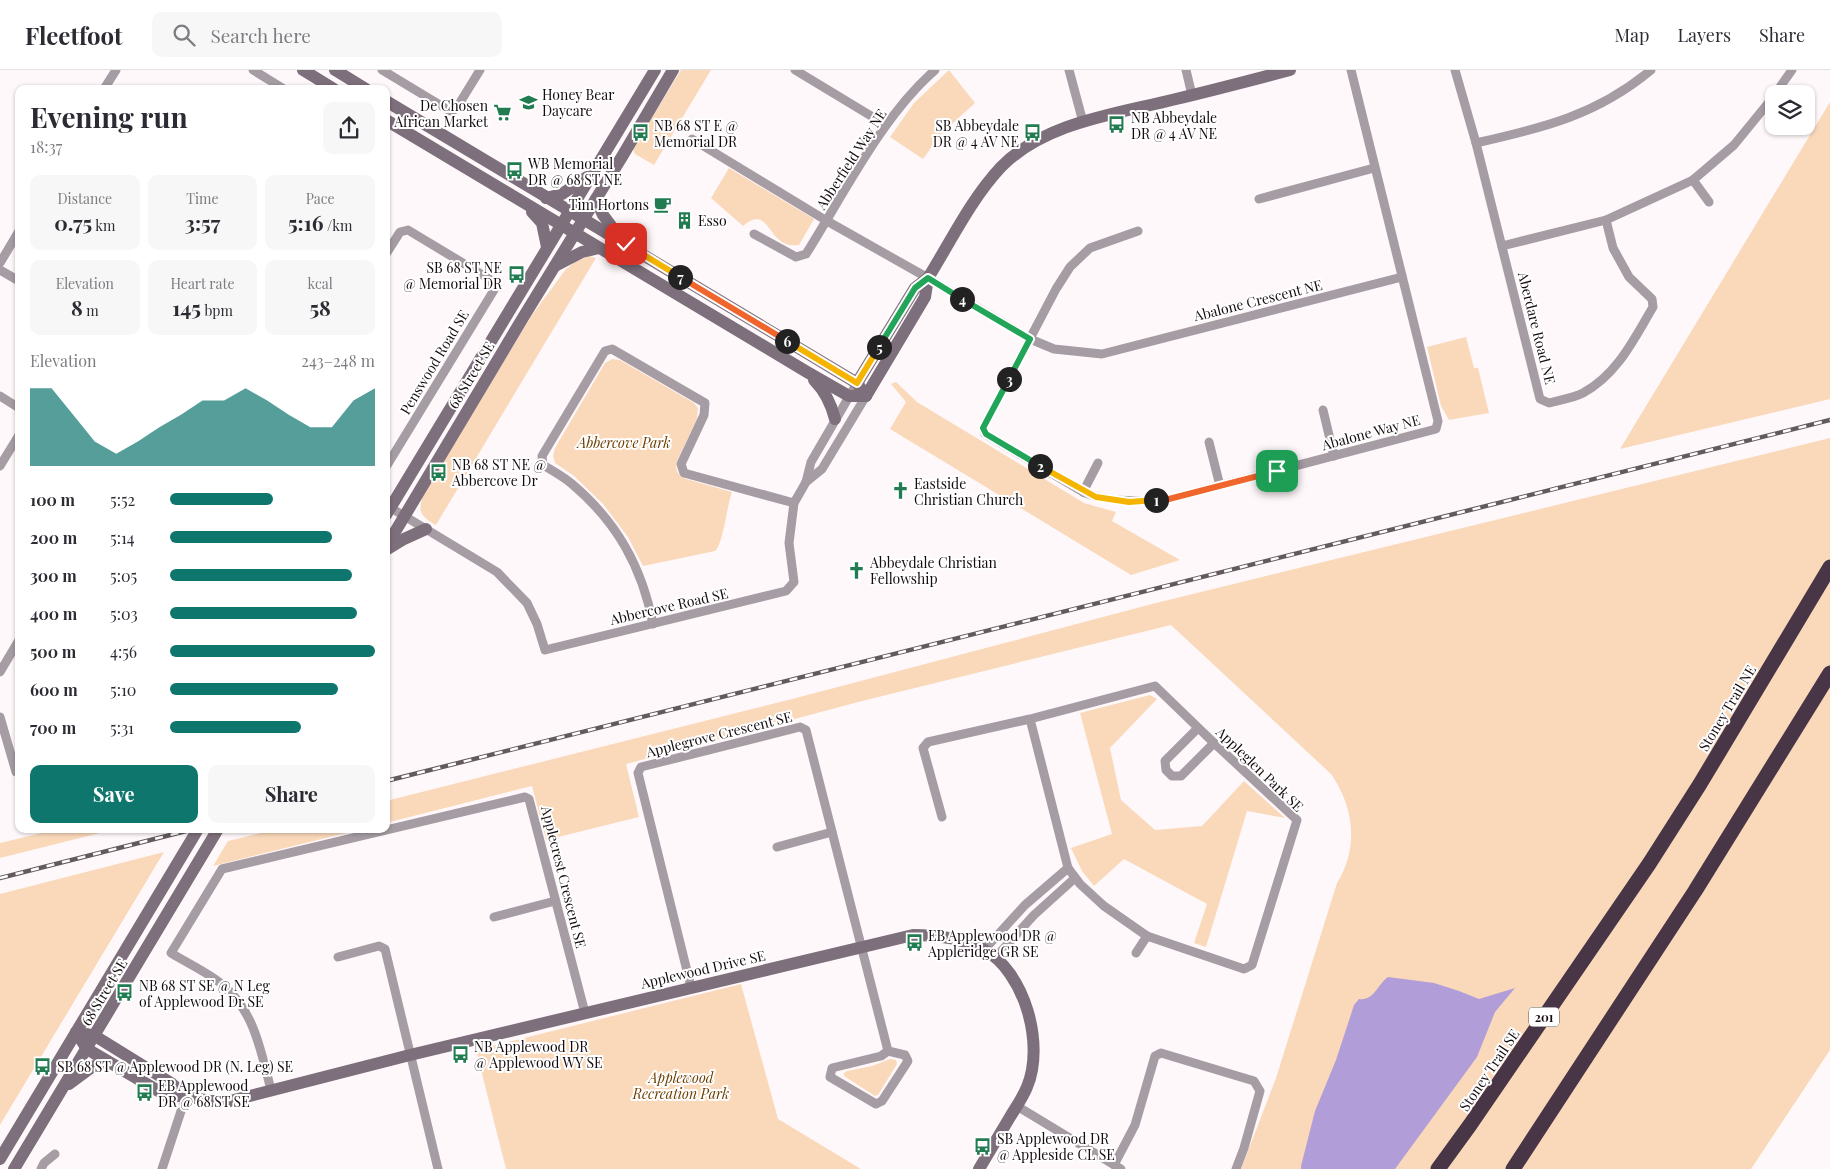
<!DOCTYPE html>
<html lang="en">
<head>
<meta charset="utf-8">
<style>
	body { margin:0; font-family:"Playfair Display",serif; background:#f7f7f7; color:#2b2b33; height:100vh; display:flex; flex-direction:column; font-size:19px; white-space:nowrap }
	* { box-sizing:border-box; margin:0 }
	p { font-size:16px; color:#7c7c81 }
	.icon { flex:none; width:28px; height:28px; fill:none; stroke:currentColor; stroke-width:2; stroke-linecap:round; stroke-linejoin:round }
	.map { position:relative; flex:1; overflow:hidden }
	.details { position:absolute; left:15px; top:15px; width:375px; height:748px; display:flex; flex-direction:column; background:#fff; border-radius:10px; box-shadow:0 1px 4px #0004 }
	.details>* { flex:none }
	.controls { position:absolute; left:1765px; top:15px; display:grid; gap:10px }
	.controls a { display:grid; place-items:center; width:50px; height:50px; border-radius:10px; background:#fff; box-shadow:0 1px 4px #0004; font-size:25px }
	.pin { position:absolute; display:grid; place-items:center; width:42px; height:42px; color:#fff; margin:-21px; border-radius:10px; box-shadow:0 2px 8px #0006 }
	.km { position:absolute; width:25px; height:25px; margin:-12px; border-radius:50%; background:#222; color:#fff; font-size:14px; line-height:25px; text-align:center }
	.round { display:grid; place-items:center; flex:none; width:52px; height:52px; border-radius:10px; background:#f7f7f7 }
	.head { display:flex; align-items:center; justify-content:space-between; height:85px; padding:0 15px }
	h1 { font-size:28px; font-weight:700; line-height:38px }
	.metrics { display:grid; grid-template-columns:repeat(3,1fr); gap:8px; height:85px; padding:5px 15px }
	.metrics div { display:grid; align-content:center; border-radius:10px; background:#f7f7f7; text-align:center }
	.metrics b { font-size:21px; font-weight:700 }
	.metrics small { font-size:14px; font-weight:400 }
	.metrics p { font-size:14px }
	.chart { height:140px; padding:10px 15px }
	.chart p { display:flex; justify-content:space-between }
	.chart svg { width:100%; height:90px; margin-top:5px; fill:#0f766e; opacity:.7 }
	.button { display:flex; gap:10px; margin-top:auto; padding:10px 15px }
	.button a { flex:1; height:58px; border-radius:10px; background:#0f766e; color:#fff; font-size:20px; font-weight:700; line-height:58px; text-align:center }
	.button a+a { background:#f7f7f7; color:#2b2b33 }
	ul { padding:0 15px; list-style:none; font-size:16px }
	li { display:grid; grid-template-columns:80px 60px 1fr; align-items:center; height:38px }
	li i { height:12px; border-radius:6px; background:#0f766e }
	header { display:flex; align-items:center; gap:30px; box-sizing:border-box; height:70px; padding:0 25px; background:#fff; border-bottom:1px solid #e1e1e2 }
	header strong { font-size:24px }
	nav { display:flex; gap:28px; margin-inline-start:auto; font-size:18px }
	.search { width:350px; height:45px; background:#f7f7f7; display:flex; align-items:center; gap:12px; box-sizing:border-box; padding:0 18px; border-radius:10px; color:#7c7c81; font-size:19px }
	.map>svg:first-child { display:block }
</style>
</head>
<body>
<header>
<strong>Fleetfoot</strong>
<div class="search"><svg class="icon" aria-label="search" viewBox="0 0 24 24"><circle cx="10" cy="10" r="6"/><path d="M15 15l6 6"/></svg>Search here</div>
<nav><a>Map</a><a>Layers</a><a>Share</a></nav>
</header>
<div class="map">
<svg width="1830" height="1099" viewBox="0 0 1830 1099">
	<rect width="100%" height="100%" fill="#fff8fa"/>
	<g fill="#fad9bb">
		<path d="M681 0H711L654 95 635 84 633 79Z"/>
		<path d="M949 0 975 33 942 63 923 89 890 67 914 33Z"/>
		<path d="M1830 32V329L1620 379Z"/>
		<path d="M729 98 814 149 799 175C766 180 772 132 743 156L711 128Z"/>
		<path d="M589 186 596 188 436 455C420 446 417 441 424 423L532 245 566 199 575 192Z"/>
		<path d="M1466 267 1474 298H1478L1489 343 1449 350 1441 336 1427 277Z"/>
		<path d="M612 289 620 290 694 333 698 338 697 349 676 393C676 402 678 405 686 409L732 422C727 435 723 475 715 481L643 496 628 467 603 434 574 406 555 393 553 386 555 378 605 293Z"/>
		<path d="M896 312 917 332 1084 433 1116 442 1112 451 1180 490 1131 505 890 359 906 332 891 314Z"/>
		<path d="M1830 368V980L1751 1099H1241L1276 1008 1337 813C1359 778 1354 737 1331 704L1171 555 862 631 626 694 639 747 546 770 532 716 386 753V731L796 628 1152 534Z"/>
		<path d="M1150 625 1157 629 1110 678 1121 730 1155 760 1202 756 1244 711 1285 748 1247 741 1206 877 1194 873 1207 834 1124 789 1094 816 1082 801 1071 778 1112 764 1080 643Z"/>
		<path d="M59 759H116L0 788V773Z"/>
		<path d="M277 759H362L213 796 228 771Z"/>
		<path d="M164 782 0 1055V824Z"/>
		<path d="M741 914 778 1049 861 1099H506L476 980Z"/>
		<path d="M890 989 896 990 897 994 878 1025 875 1026 844 1006V1003L847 1001 872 996Z"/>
	</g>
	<path fill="#b19ed9" d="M1388 907 1434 913 1459 921 1479 929 1515 918 1495 942 1477 987 1395 1099H1301V1096L1315 1041 1336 990 1354 935 1359 929C1374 931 1377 915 1388 907Z"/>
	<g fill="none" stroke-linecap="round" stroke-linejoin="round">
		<g stroke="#a69ca4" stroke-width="9">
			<path d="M253 0 284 19"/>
			<path d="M382 0 450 41 456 39 480 0"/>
			<path d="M795 0 886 55"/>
			<path d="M1069 0 1083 52"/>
			<path d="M1186 0 1192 25"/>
			<path d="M1455 0 1476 73 1540 329 1549 333C1560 330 1573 328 1583 323 1617 305 1634 269 1653 237L1652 229 1629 207 1613 178 1606 150"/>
			<path d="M104 19 116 0"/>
			<path d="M1775 24 1792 0"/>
			<path d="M692 69 827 151 928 208 1030 269 1054 279 1102 284 1402 207"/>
			<path d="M1476 73C1543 58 1597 45 1651 0"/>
			<path d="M1693 110 1709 132"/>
			<path d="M1259 129 1374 98"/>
			<path d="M1138 161 1090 178 1070 197 1056 219 983 358 985 364 1083 422C1109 433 1137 431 1165 430L1436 359 1438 351 1351 0"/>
			<path d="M754 164 796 187 806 184C844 124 882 46 935 0"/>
			<path d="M1502 176 1606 150 1693 110 1734 75 1774 26"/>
			<path d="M386 184 400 162 408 160 491 210 494 220 386 397"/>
			<path d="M0 193 19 161"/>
			<path d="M0 200 19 211"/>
			<path d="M0 326 19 338"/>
			<path d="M1323 340 1334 386"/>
			<path d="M1209 372 1220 416"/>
			<path d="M0 396 19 365"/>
			<path d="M806 412 811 392 857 313"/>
			<path d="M1083 422 1098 393"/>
			<path d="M391 438 497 502 527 533 537 554 545 580 786 521 794 512 789 473 794 433 806 412 822 399 866 326"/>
			<path d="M653 554C642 497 617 452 572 414 564 407 553 401 543 395L542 386 605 281 612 279 705 333 704 345 681 394 684 403 794 433"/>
			<path d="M0 602 19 570"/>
			<path d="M0 647 16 702 19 703"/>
			<path d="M1198 658 1165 691 1166 700 1172 706H1181L1214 673"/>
			<path d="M942 747 923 678 928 672 1030 649 1155 616 1214 673 1297 750 1252 895 1244 899 1147 866 1104 836 1080 814 1068 798 1030 649"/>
			<path d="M777 777 832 762"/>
			<path d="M494 847 555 831"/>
			<path d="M984 880 1025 835 1068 798"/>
			<path d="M1136 883 1147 866"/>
			<path d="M338 887 379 876 385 879 438 1099"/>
			<path d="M995 888 1034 845 1075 808"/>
			<path d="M691 917 638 703 641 697 800 657 806 660 888 981"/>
			<path d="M888 981 905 985 908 991 882 1031 876 1034 830 1007 832 998 881 986Z"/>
			<path d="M271 1020C261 982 255 943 224 916 211 904 187 893 171 883L222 799 525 727 529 729 585 943"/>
			<path d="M1017 1036 1121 1099"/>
			<path d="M1114 1095 1135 1055 1155 986 1161 983 1254 1011 1260 1021 1244 1078 1236 1099"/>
			<path d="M41 1099 44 1093 55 1084"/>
			<path d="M162 1099 186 1026"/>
		</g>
		<g stroke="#7d6f7b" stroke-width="12">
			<path d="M303 0 334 19"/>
			<path d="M335 0 366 19"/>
			<path d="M386 31 857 313 866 326"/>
			<path d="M386 50 807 302 849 326H866"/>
			<path d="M546 128 562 124 587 107"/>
			<path d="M596 129 603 145 621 169"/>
			<path d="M532 142 542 153 547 177"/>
			<path d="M555 196 582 182 599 178"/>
			<path d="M814 310C825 321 831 333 835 349"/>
			<path d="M857 313 915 218 928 208C951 171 971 129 1001 97 1045 52 1117 44 1176 29 1214 20 1252 10 1290 0"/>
			<path d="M866 326 925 227 928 208"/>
			<path d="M386 445 655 0"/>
			<path d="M386 477 524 246 623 85 673 0"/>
			<path d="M386 480 404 469 426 459"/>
			<path d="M76 962 87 979 167 1026H186L210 1031H230L410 985 913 865C937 865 961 868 983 879 1025 901 1045 975 1027 1017 1023 1027 1016 1037 1010 1047 1000 1064 989 1082 979 1099"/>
			<path d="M87 964 95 966 171 1013 186 1026"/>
			<path d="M69 1014 92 997 107 991"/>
			<path d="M0 1089 198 759"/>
			<path d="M14 1099 218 759"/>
		</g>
		<g stroke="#483545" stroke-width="15">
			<path d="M1438 1099 1470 1055 1649 794 1700 714 1830 497"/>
			<path d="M1513 1099 1695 821 1830 603"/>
		</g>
		<defs>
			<g id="rail">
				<path d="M386 711 1830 350"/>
				<path d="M0 808 194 759"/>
			</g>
		</defs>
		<use href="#rail" stroke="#635a5d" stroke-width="4.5"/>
		<use href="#rail" stroke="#fff" stroke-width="2.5" stroke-dasharray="8" stroke-linecap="butt"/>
	</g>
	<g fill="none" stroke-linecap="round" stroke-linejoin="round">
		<defs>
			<path id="split-1" d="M1156 430H1165L1277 401"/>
			<path id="split-2" d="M1040 396 1096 427 1129 432 1156 430"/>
			<path id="split-3" d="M1009 309 983 358 986 364 1040 396"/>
			<path id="split-4" d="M962 229 1030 269 1009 309"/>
			<path id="split-5" d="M879 277 915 218 928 208 962 229"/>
			<path id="split-6" d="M787 271 857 313 879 277"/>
			<path id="split-7" d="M680 207 787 271"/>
			<path id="split-8" d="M626 174 680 207"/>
		</defs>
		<use href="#split-1" stroke="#fff" stroke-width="10"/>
		<use href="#split-2" stroke="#fff" stroke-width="10"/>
		<use href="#split-3" stroke="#fff" stroke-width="10"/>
		<use href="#split-4" stroke="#fff" stroke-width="10"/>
		<use href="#split-5" stroke="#fff" stroke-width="10"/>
		<use href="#split-6" stroke="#fff" stroke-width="10"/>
		<use href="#split-7" stroke="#fff" stroke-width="10"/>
		<use href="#split-8" stroke="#fff" stroke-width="10"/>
		<use href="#split-1" stroke="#f0652b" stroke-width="6"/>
		<use href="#split-2" stroke="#f5b400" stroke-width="6"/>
		<use href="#split-3" stroke="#22a559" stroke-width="6"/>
		<use href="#split-4" stroke="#22a559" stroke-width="6"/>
		<use href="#split-5" stroke="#22a559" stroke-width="6"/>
		<use href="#split-6" stroke="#f5b400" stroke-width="6"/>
		<use href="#split-7" stroke="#f0652b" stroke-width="6"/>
		<use href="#split-8" stroke="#f5b400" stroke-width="6"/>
	</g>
	<defs>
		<symbol id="school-bare" viewBox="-9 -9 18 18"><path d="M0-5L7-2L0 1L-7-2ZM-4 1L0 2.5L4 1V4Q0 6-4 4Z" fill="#227c52" stroke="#fff" stroke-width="2.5" paint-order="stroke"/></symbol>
		<symbol id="supermarket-bare" viewBox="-9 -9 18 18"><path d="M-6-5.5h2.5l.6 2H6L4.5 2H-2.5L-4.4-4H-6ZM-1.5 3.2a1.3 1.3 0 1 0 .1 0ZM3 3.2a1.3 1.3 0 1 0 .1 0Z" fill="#227c52" stroke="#fff" stroke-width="2.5" paint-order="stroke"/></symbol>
		<symbol id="bus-bare" viewBox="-9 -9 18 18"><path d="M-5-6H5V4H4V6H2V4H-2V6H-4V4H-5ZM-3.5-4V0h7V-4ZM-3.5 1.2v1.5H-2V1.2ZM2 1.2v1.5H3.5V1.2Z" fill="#227c52" stroke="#fff" stroke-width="2.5" paint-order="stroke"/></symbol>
		<symbol id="cafe-bare" viewBox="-9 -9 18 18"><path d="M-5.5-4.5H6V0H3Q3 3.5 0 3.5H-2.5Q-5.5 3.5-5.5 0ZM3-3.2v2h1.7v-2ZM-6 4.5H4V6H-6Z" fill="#227c52" stroke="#fff" stroke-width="2.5" paint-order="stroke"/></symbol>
		<symbol id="building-bare" viewBox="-9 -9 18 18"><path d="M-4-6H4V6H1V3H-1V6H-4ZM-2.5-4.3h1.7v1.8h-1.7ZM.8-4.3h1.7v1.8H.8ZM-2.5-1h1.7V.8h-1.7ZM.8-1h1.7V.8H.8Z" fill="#227c52" stroke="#fff" stroke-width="2.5" paint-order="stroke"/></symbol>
		<symbol id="church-bare" viewBox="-9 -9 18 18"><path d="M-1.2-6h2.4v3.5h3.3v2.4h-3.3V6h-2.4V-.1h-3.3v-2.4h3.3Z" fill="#227c52" stroke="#fff" stroke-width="2.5" paint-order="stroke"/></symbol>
	</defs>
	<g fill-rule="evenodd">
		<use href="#school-bare" x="516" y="20" width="25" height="25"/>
		<use href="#supermarket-bare" x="490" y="30" width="25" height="25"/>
		<use href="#bus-bare" x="1104" y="42" width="25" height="25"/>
		<use href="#bus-bare" x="628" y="50" width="25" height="25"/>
		<use href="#bus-bare" x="1020" y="50" width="25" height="25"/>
		<use href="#bus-bare" x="502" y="88" width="25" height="25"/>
		<use href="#cafe-bare" x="650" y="122" width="25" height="25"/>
		<use href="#building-bare" x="672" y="138" width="25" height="25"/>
		<use href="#bus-bare" x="504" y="192" width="25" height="25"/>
		<use href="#bus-bare" x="426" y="390" width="25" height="25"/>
		<use href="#church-bare" x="888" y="408" width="25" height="25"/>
		<use href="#church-bare" x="844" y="488" width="25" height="25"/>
		<use href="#bus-bare" x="902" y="860" width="25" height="25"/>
		<use href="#bus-bare" x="112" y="910" width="25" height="25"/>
		<use href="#bus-bare" x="448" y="972" width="25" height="25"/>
		<use href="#bus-bare" x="30" y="984" width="25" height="25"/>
		<use href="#bus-bare" x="132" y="1010" width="25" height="25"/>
		<use href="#bus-bare" x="970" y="1064" width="25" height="25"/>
	</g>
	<g text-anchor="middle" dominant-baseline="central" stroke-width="4" stroke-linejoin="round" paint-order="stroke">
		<rect fill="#fff" stroke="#5b5456" stroke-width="1" x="1529" y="937.5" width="30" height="19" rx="4"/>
		<g font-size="12" font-weight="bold" fill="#150b0e">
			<text x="1544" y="947">201</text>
		</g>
		<g font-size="14" fill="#150b0e" stroke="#fff" text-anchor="start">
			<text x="542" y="24">Honey Bear<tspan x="542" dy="16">Daycare</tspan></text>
			<text x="488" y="35" text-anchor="end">De Chosen<tspan x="488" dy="16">African Market</tspan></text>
			<text x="1131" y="47">NB Abbeydale<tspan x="1131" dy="16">DR @ 4 AV NE</tspan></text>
			<text x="654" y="55">NB 68 ST E @<tspan x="654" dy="16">Memorial DR</tspan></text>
			<text x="1019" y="55" text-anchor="end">SB Abbeydale<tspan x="1019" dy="16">DR @ 4 AV NE</tspan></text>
			<text x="528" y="93">WB Memorial<tspan x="528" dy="16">DR @ 68 ST NE</tspan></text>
			<text x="649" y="134" text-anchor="end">Tim Hortons</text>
			<text x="698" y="150">Esso</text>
			<text x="502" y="197" text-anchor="end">SB 68 ST NE<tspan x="502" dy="16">@ Memorial DR</tspan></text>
			<text x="452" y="394">NB 68 ST NE @<tspan x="452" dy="16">Abbercove Dr</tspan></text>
			<text x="914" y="413">Eastside<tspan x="914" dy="16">Christian Church</tspan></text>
			<text x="870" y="492">Abbeydale Christian<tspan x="870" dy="16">Fellowship</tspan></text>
			<text x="928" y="865">EB Applewood DR @<tspan x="928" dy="16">Appleridge GR SE</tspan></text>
			<text x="139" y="915">NB 68 ST SE @ N Leg<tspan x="139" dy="16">of Applewood Dr SE</tspan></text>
			<text x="474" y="976">NB Applewood DR<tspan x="474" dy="16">@ Applewood WY SE</tspan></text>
			<text x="57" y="996">SB 68 ST @ Applewood DR (N. Leg) SE</text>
			<text x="158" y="1015">EB Applewood<tspan x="158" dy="16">DR @ 68 ST SE</tspan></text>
			<text x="997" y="1068">SB Applewood DR<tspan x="997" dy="16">@ Appleside CL SE</tspan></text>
		</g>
		<g font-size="14" fill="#150b0e" stroke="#fff">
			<text transform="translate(851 89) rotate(-57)">Abberfield Way NE</text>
			<text transform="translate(1258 230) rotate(-14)">Abalone Crescent NE</text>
			<text transform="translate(1537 258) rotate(76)">Aberdare Road NE</text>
			<text transform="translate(434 292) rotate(-59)">Penswood Road SE</text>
			<text transform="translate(471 305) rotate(-59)">68 Street SE</text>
			<text transform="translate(1371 362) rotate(-15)">Abalone Way NE</text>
			<text transform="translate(669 536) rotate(-13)">Abbercove Road SE</text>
			<text transform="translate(1727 638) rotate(-59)">Stoney Trail NE</text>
			<text transform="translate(719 664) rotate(-14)">Applegrove Crescent SE</text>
			<text transform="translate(1260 699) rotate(44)">Appleglen Park SE</text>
			<text transform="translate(564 807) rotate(76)">Applecrest Crescent SE</text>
			<text transform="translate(703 899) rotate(-13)">Applewood Drive SE</text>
			<text transform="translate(104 922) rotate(-59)">68 Street SE</text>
			<text transform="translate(1489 1000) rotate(-56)">Stoney Trail SE</text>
		</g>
		<g font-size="14" font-style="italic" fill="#6d3e00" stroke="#fff">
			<text x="624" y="372">Abbercove Park</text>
			<text x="681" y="1007">Applewood<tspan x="681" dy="16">Recreation Park</tspan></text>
		</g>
	</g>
</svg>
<div class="controls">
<a><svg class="icon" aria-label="layers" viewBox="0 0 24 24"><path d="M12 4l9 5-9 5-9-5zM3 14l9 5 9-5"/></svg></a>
</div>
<div class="pin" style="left:1277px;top:401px;background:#1e9e55"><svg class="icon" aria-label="arrive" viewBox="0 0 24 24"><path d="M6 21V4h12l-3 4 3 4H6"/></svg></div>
<div class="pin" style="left:626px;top:174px;background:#d93025"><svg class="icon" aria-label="check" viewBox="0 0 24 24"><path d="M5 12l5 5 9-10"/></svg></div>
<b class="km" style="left:1156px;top:430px">1</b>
<b class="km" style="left:1040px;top:396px">2</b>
<b class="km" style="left:1009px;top:309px">3</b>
<b class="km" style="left:962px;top:229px">4</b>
<b class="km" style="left:879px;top:277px">5</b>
<b class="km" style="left:787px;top:271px">6</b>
<b class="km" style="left:680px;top:207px">7</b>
<section class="details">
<div class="head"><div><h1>Evening run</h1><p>18:37</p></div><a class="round"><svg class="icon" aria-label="share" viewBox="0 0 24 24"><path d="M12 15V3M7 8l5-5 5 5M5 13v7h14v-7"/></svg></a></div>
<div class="metrics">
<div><p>Distance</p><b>0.75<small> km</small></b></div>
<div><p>Time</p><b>3:57</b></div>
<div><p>Pace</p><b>5:16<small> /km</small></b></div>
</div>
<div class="metrics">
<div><p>Elevation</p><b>8<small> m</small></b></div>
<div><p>Heart rate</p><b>145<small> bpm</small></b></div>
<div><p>kcal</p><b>58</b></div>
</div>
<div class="chart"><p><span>Elevation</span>243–248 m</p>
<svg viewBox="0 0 160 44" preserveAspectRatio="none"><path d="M0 44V6L10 6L20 19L30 32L40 38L50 32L60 25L70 19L80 12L90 12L100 6L110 12L120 19L130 25L140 25L150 12L160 6V44z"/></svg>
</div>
<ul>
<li><b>100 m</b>5:52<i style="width:50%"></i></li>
<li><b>200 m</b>5:14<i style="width:79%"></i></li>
<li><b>300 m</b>5:05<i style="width:89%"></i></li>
<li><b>400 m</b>5:03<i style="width:91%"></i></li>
<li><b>500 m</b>4:56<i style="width:100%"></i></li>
<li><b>600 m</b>5:10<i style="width:82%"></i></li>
<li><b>700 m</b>5:31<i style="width:64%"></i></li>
</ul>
<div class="button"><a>Save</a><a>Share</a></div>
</section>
</div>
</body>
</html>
